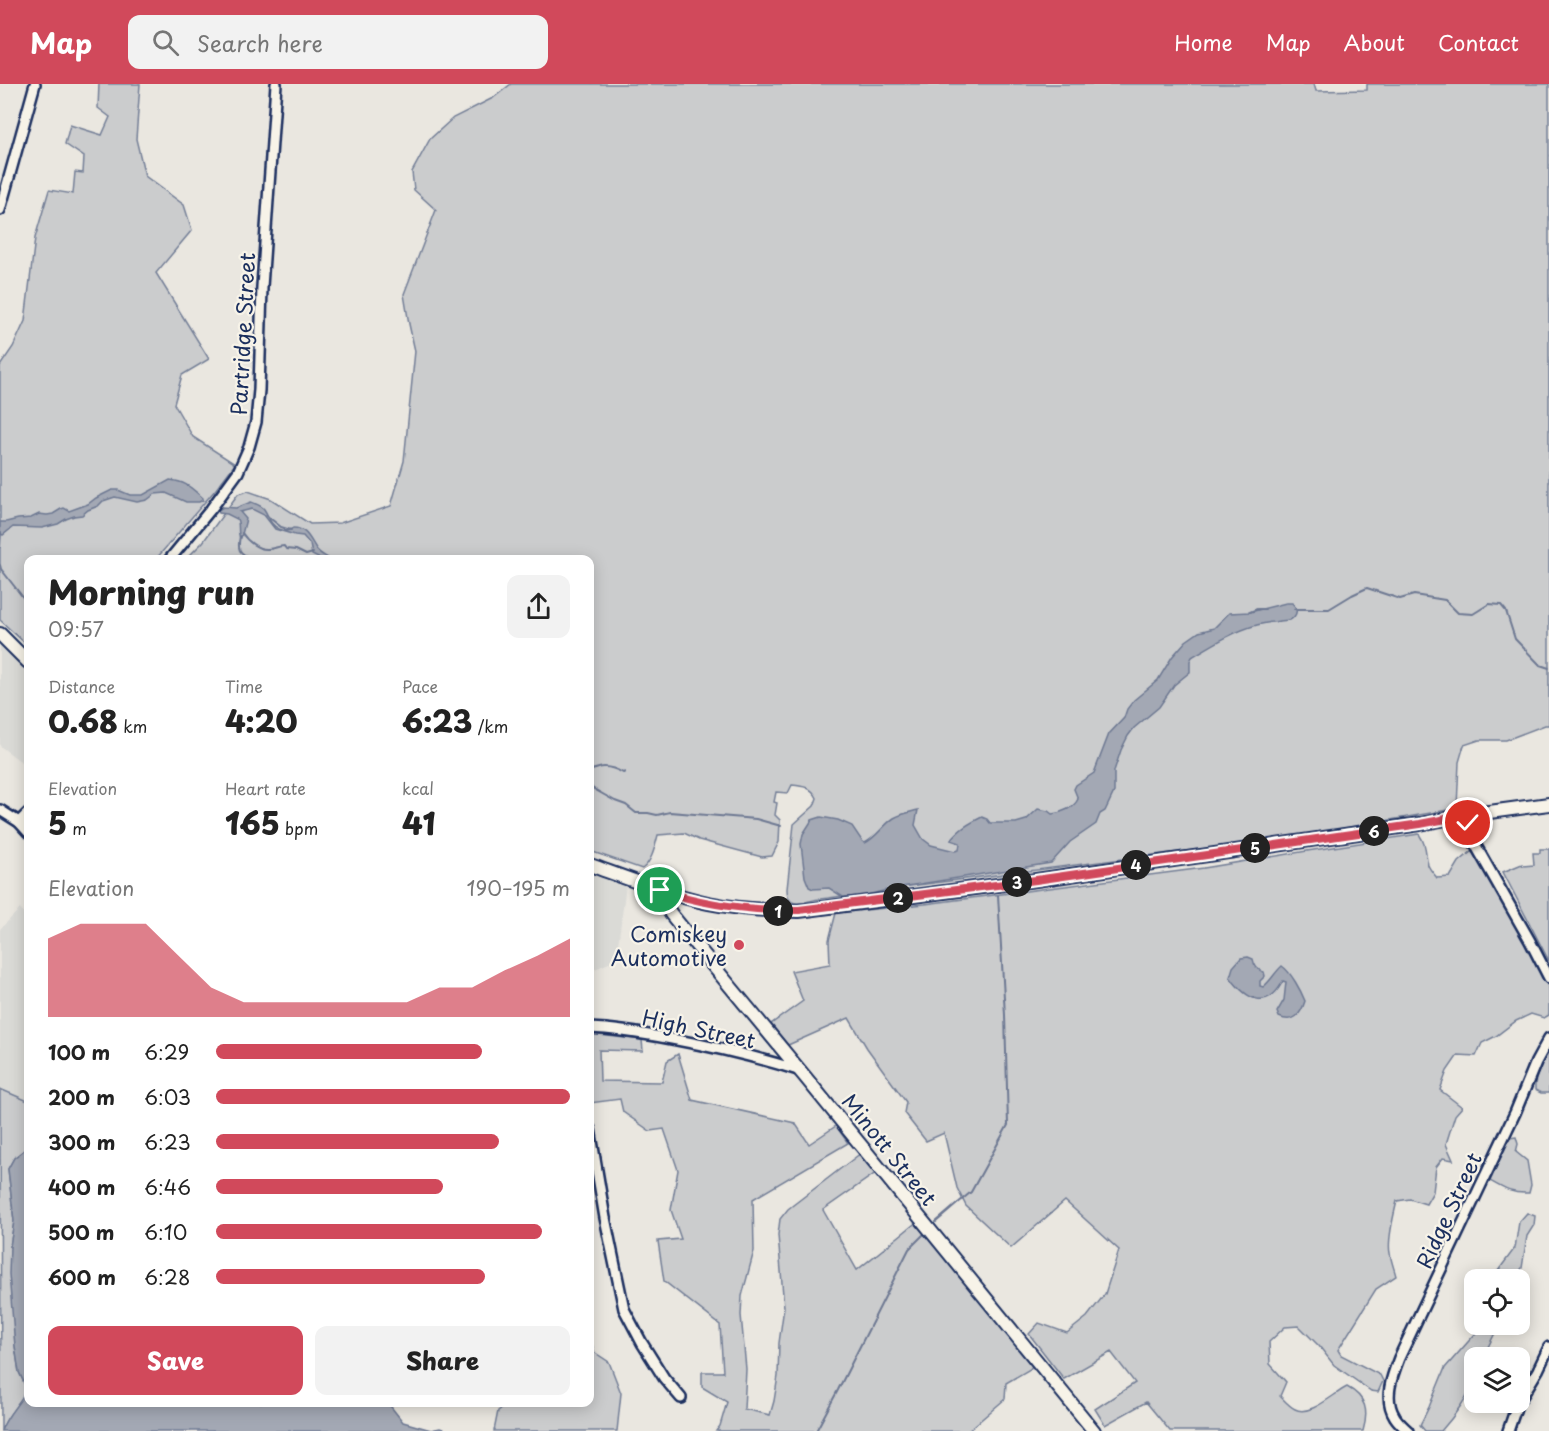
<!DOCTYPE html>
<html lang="en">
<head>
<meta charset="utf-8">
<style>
	body { margin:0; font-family:"Playpen Sans",sans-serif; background:#f2f2f2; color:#222; height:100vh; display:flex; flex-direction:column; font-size:22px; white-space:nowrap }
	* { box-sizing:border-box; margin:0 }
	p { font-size:20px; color:#767676 }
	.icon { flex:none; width:33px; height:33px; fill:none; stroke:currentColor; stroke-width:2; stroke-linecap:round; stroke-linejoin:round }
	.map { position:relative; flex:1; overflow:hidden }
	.side { position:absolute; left:24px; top:471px; width:570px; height:852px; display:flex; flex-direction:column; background:#fff; border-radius:12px; box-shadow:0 3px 15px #0003 }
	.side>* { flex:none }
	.controls { position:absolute; left:1464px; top:1185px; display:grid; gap:12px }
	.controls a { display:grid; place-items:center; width:66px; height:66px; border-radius:12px; background:#fff; box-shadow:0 3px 15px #0003; font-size:30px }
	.pin { position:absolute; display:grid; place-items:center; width:51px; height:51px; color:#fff; margin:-26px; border:3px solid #fff; border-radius:50%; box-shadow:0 2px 6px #0007 }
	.km { position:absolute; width:30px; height:30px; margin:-15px; border-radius:50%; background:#222; color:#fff; font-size:16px; line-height:30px; text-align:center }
	.round { display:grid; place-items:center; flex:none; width:63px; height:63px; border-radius:12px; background:#f2f2f2 }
	.head { display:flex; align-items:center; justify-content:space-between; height:102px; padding:0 24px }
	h1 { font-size:33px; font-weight:800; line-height:45px }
	.stats { display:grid; grid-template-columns:repeat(3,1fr); gap:9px; height:102px; padding:6px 24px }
	.stats div { display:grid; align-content:center }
	.stats b { font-size:30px; font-weight:800 }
	.stats small { font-size:16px; font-weight:400 }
	.stats p { font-size:16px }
	.chart { height:168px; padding:12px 24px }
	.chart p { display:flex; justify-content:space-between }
	.chart svg { width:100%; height:108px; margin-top:6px; fill:#d1495b; opacity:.7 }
	.button { display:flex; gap:12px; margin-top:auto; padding:12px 24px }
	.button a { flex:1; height:69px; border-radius:12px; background:#d1495b; color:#fff; font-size:24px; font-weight:800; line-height:69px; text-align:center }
	.button a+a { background:#f2f2f2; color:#222 }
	ul { padding:0 24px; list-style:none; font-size:20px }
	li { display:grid; grid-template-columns:96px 72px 1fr; align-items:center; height:45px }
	li i { height:15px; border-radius:8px; background:#d1495b }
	header { display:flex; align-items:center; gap:36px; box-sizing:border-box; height:84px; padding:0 30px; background:#d1495b; color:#fff }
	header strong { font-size:28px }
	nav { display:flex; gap:33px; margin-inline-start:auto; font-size:21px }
	.search { width:420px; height:54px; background:#f2f2f2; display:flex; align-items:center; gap:15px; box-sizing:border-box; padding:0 21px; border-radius:12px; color:#767676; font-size:22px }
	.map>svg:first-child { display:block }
</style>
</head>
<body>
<header>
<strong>Map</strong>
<div class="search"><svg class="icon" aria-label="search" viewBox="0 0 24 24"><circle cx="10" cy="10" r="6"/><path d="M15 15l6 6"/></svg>Search here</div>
<nav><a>Home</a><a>Map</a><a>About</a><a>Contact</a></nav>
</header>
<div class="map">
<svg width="1549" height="1347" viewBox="0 0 1549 1347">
	<rect width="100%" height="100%" fill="#eae7e0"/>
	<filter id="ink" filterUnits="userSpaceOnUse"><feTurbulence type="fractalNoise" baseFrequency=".0167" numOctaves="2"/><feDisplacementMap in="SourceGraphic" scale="12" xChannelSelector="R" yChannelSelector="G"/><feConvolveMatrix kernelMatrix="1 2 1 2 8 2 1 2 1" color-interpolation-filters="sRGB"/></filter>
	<g filter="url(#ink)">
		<g fill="#dadad6">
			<path d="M0 550 28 578V683L0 662Z"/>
			<path d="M590 781 627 794 617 868 609 879 595 885 590 886Z"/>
			<path d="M20 825 28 835V1017L0 1005V845Z"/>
		</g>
		<g fill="#cbcccd" stroke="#737e96" stroke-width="1.5">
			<path d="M99 0H140L136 55 145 92 184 121 192 146 156 189 209 275 182 291 174 320 193 353 235 380 216 405 156 475 28 476V562L0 536V282L13 263 25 237 35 154 49 106 73 110 75 88 83 89 84 73 65 60 70 41 102 51 110 33 98 24Z"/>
			<path d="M511 0H1314L1316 7 1367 6V0H1549V641H1545L1506 656H1479L1464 661 1459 678 1457 723 1448 726 1286 754 895 804C870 808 845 812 820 815 812 815 800 822 792 818 788 815 787 810 787 805L794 740 814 722 817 714C812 703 803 702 792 701L788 709 776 708 774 718 777 719 775 731 780 736 779 758 772 772 762 773 699 756 684 749 658 751C655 762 652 778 642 785L590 767V476H185L203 458 238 410 248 407 271 415 310 440 340 439 391 422 404 377 415 267 409 240 404 210 436 126 414 106 412 88 430 55 453 34 493 14Z"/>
			<path d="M1419 750C1427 762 1425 768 1428 781 1430 786 1434 790 1437 794L1450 793 1459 778 1472 767 1528 863 1549 905V931L1544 934 1531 930 1516 937 1496 952 1482 959 1476 972 1458 971 1447 987 1440 1006 1462 1023 1455 1031 1446 1060 1453 1076 1443 1074 1436 1083 1433 1108 1426 1120 1410 1115 1397 1117C1394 1130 1387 1156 1390 1169 1391 1177 1394 1184 1396 1192L1376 1205 1338 1266 1341 1271 1380 1291 1383 1297 1378 1308 1371 1307 1334 1281 1319 1262 1299 1242 1285 1243 1269 1258 1270 1280 1286 1298 1280 1312C1284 1316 1290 1323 1295 1325 1310 1333 1333 1310 1347 1303 1366 1313 1369 1327 1363 1347H1170L1146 1318 1105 1341 1095 1325 1135 1299 1111 1268 1064 1295 1029 1250 1039 1239 1067 1249 1087 1233 1105 1210 1119 1166 1065 1117 1011 1164 966 1122 957 1104 944 1049 926 1057 904 1029 906 1018 867 964 849 934 788 961 771 940 803 917 791 887 830 880 829 856 836 829 925 820 1204 784 1307 767Z"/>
			<path d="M1540 765H1549V877L1503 788 1522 780 1523 782 1534 781 1533 769H1540Z"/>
			<path d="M590 950 642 956 643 967 599 966 600 997 662 998 667 977 678 970 692 1016 795 1039 809 1060 836 1042 848 1059 753 1115 754 1167 742 1212 741 1231 746 1285 744 1325 770 1331 774 1317 778 1292 779 1259 784 1223 778 1151 780 1135 788 1125 861 1069 877 1088 823 1126 857 1186 918 1137 1034 1279 1030 1285 1006 1299 1005 1315 968 1347H716L720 1342 727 1318 702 1303V1288H723L720 1241 664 1197 658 1157 681 1155 671 1126 678 1086 664 1045 650 1047 623 1028 620 1015 590 1019Z"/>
			<path d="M1549 966V1009H1541L1535 1006C1534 992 1543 978 1549 966Z"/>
			<path d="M0 1005 28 1017V1063L14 1074 8 1085 14 1137 10 1163 15 1262 19 1288 27 1305C19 1321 7 1330 1 1347Z"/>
			<path d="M1516 1053 1518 1060 1516 1068 1527 1077 1531 1101 1529 1109C1512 1110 1504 1105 1490 1097L1509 1054Z"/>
			<path d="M1527 1129 1535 1132 1534 1141 1527 1152 1522 1184 1514 1195H1496L1495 1191 1515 1164 1519 1138Z"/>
			<path d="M1483 1241H1499L1483 1273 1474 1274C1474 1280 1475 1287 1474 1293 1472 1309 1452 1335 1441 1347H1425L1420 1341 1429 1323 1445 1284Z"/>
			<path d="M590 1253 594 1268 609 1278 621 1309 617 1347H494L498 1327 509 1319 590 1318Z"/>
		</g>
		<g fill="#a3a8b4" stroke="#6d7892" stroke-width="1.5">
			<path d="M170 396C187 398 191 404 203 414V416L199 418H186L166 409 155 410 147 416 137 418 115 413 103 417 98 422 88 426 82 431 74 432 66 435 58 440 42 444 13 443 3 451 0 449V438H6L18 435 31 434 39 430 47 431 53 430 61 425 64 424 69 427 88 420 96 414 112 406H118L130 411H143Z"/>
			<path d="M251 418C256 420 261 421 264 425 270 434 269 440 279 445 286 447 287 448 293 444 307 444 310 456 317 466 320 470 325 472 329 475H320L312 471 310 460 303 452 295 451 275 445 264 431 252 425 240 428 246 435 241 454H240C237 448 240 441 237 435L227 430 219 429 218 426 223 423 236 424Z"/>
			<path d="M1286 519H1292C1298 525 1298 531 1290 536 1279 537 1268 538 1257 541 1234 547 1212 561 1192 573L1190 577V588L1174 601 1159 623 1134 644 1128 652 1121 666 1114 687V708L1105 727 1100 730 1096 740 1070 758 1051 779 895 804 859 813H843L829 804 813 805 809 803 805 793 801 760 803 750 812 736 821 733 838 736 852 742 862 757 865 759C877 753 883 741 894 734 901 730 910 728 918 726L915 741 923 755 931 761 955 767 959 766 960 759 951 756C959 745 970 739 982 733L987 735 990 739H1016L1026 736 1038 725 1048 727 1052 730C1061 729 1074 724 1078 715L1074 705 1076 701 1094 689 1109 650 1124 634 1127 625 1134 616 1158 596 1172 573 1186 557 1199 548 1214 544 1229 529 1250 528Z"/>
			<path d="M1248 873 1253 875C1254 882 1257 886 1264 888L1265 892 1260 897V902L1263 903C1271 897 1275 888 1282 882 1291 888 1301 907 1305 917 1301 930 1294 940 1279 933L1277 928 1284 916 1286 898 1283 897C1267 928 1246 915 1230 893L1233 883 1241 874Z"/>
			<path d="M28 1063V1318L388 1319 403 1338 431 1346 440 1344 449 1347H1C7 1330 19 1321 27 1305L19 1288 15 1262 9 1190 10 1163 14 1137 8 1085 14 1074Z"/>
		</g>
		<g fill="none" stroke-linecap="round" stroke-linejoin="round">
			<g stroke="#6d7892" stroke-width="2">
				<path d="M266 431 281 443 291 446"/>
				<path d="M242 449C247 457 258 466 268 465 274 465 278 462 284 462L286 465 296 466 306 471 313 469"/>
				<path d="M240 452C237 467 239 468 252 476"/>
				<path d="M0 463 1 448"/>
				<path d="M0 481 1 485 28 520"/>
				<path d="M1294 525H1329L1352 511 1367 504 1400 515 1414 511 1445 516 1458 529 1473 530 1489 520 1501 521 1506 527 1515 555 1540 581 1549 584"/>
				<path d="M1250 528 1257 525H1265"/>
				<path d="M590 686C595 686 599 683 604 683 610 683 618 686 623 689L625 688"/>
				<path d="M590 700 592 704 615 717 626 721 636 729H648L657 731 670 728 756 735 781 742"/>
				<path d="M936 1138 971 1108 1008 1041 1005 931 998 811"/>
				<path d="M816 1347 838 1306 909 1165 925 1149"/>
			</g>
			<defs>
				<g id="street">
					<path d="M0 126 35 0"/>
					<path d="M169 476 211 425 238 388 249 363 256 338 259 306 262 203 276 0"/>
					<path d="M0 726 19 738 28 748"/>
					<path d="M1467 731 1470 747 1476 762 1530 857 1549 894"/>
					<path d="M19 738 28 729"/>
					<path d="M590 944C617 945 645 950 672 955 715 963 757 973 798 986"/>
					<path d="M590 1045 605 1134 624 1225 642 1259 664 1294 681 1314"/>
					<path d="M1520 1316 1538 1286 1549 1263"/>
					<path d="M1408 1347C1404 1343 1398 1338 1395 1333 1383 1315 1392 1292 1399 1274L1515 1029 1536 978 1549 954"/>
					<path d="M1508 1347 1518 1318"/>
				</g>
				<g id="secondary">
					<path d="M0 550 28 578"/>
					<path d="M590 781C629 795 667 810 708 819 738 825 768 827 799 827L1036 796 1420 740 1467 731 1549 720"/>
					<path d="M660 806 665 820 671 830 696 861 806 994 1094 1347"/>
				</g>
			</defs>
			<use href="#street" stroke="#1b2f5e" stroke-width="14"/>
			<use href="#secondary" stroke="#1b2f5e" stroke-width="16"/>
			<use href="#street" stroke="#f7f3e8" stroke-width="9"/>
			<use href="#secondary" stroke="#f7f3e8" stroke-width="12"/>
		</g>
	</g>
	<g fill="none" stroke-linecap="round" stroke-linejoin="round" filter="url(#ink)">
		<defs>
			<path id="route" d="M660 806C705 821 752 827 799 826L1036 796 1420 740 1467 731 1468 739"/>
		</defs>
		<use href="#route" stroke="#fff" stroke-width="12"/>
		<use href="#route" stroke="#d1495b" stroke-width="8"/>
	</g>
	<circle fill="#d1495b" stroke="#f7f3e8" stroke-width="2" cx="739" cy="861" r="6"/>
	<g text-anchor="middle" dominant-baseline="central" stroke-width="4.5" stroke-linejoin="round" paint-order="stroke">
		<g font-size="21" fill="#1b2f5e" stroke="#f7f3e8">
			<text transform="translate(242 250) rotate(-87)">Partridge Street</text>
			<text transform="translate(699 944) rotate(12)">High Street</text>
			<text transform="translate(890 1065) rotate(51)">Minott Street</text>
			<text transform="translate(1448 1126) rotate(-65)">Ridge Street</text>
		</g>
		<g font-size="21" fill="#1b2f5e" stroke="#f7f3e8" text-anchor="end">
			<text x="727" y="849">Comiskey<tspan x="727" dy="24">Automotive</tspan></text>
		</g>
	</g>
</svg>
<div class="controls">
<a><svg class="icon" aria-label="locate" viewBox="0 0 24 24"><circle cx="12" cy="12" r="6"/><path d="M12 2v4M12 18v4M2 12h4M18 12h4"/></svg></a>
<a><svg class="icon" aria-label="layers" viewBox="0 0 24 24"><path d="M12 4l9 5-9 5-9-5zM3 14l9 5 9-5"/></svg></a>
</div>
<div class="pin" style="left:660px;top:806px;background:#1e9e55"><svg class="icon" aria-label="arrive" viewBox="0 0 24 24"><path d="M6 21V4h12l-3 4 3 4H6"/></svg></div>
<div class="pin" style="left:1468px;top:739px;background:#d93025"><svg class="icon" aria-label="check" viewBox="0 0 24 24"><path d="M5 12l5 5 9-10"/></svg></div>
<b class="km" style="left:778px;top:827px">1</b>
<b class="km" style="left:898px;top:814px">2</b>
<b class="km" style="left:1017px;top:798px">3</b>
<b class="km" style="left:1136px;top:781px">4</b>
<b class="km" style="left:1255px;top:764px">5</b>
<b class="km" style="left:1374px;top:747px">6</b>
<section class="side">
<div class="head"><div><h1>Morning run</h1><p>09:57</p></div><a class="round"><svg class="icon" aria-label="share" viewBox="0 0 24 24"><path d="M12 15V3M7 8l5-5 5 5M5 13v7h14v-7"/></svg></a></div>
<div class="stats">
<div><p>Distance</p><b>0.68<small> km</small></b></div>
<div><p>Time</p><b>4:20</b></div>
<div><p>Pace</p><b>6:23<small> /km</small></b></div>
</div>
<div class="stats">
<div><p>Elevation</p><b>5<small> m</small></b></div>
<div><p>Heart rate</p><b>165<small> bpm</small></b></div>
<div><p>kcal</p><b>41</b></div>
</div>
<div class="chart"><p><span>Elevation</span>190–195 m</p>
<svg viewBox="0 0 160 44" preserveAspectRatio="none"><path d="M0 44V12L10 6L20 6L30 6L40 19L50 32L60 38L70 38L80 38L90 38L100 38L110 38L120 32L130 32L140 25L150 19L160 12V44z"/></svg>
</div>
<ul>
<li><b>100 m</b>6:29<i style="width:75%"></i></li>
<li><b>200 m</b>6:03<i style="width:100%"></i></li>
<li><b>300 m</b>6:23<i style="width:80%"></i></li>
<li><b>400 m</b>6:46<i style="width:64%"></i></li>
<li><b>500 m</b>6:10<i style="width:92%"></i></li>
<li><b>600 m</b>6:28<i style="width:76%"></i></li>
</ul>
<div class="button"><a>Save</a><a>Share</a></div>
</section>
</div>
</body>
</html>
